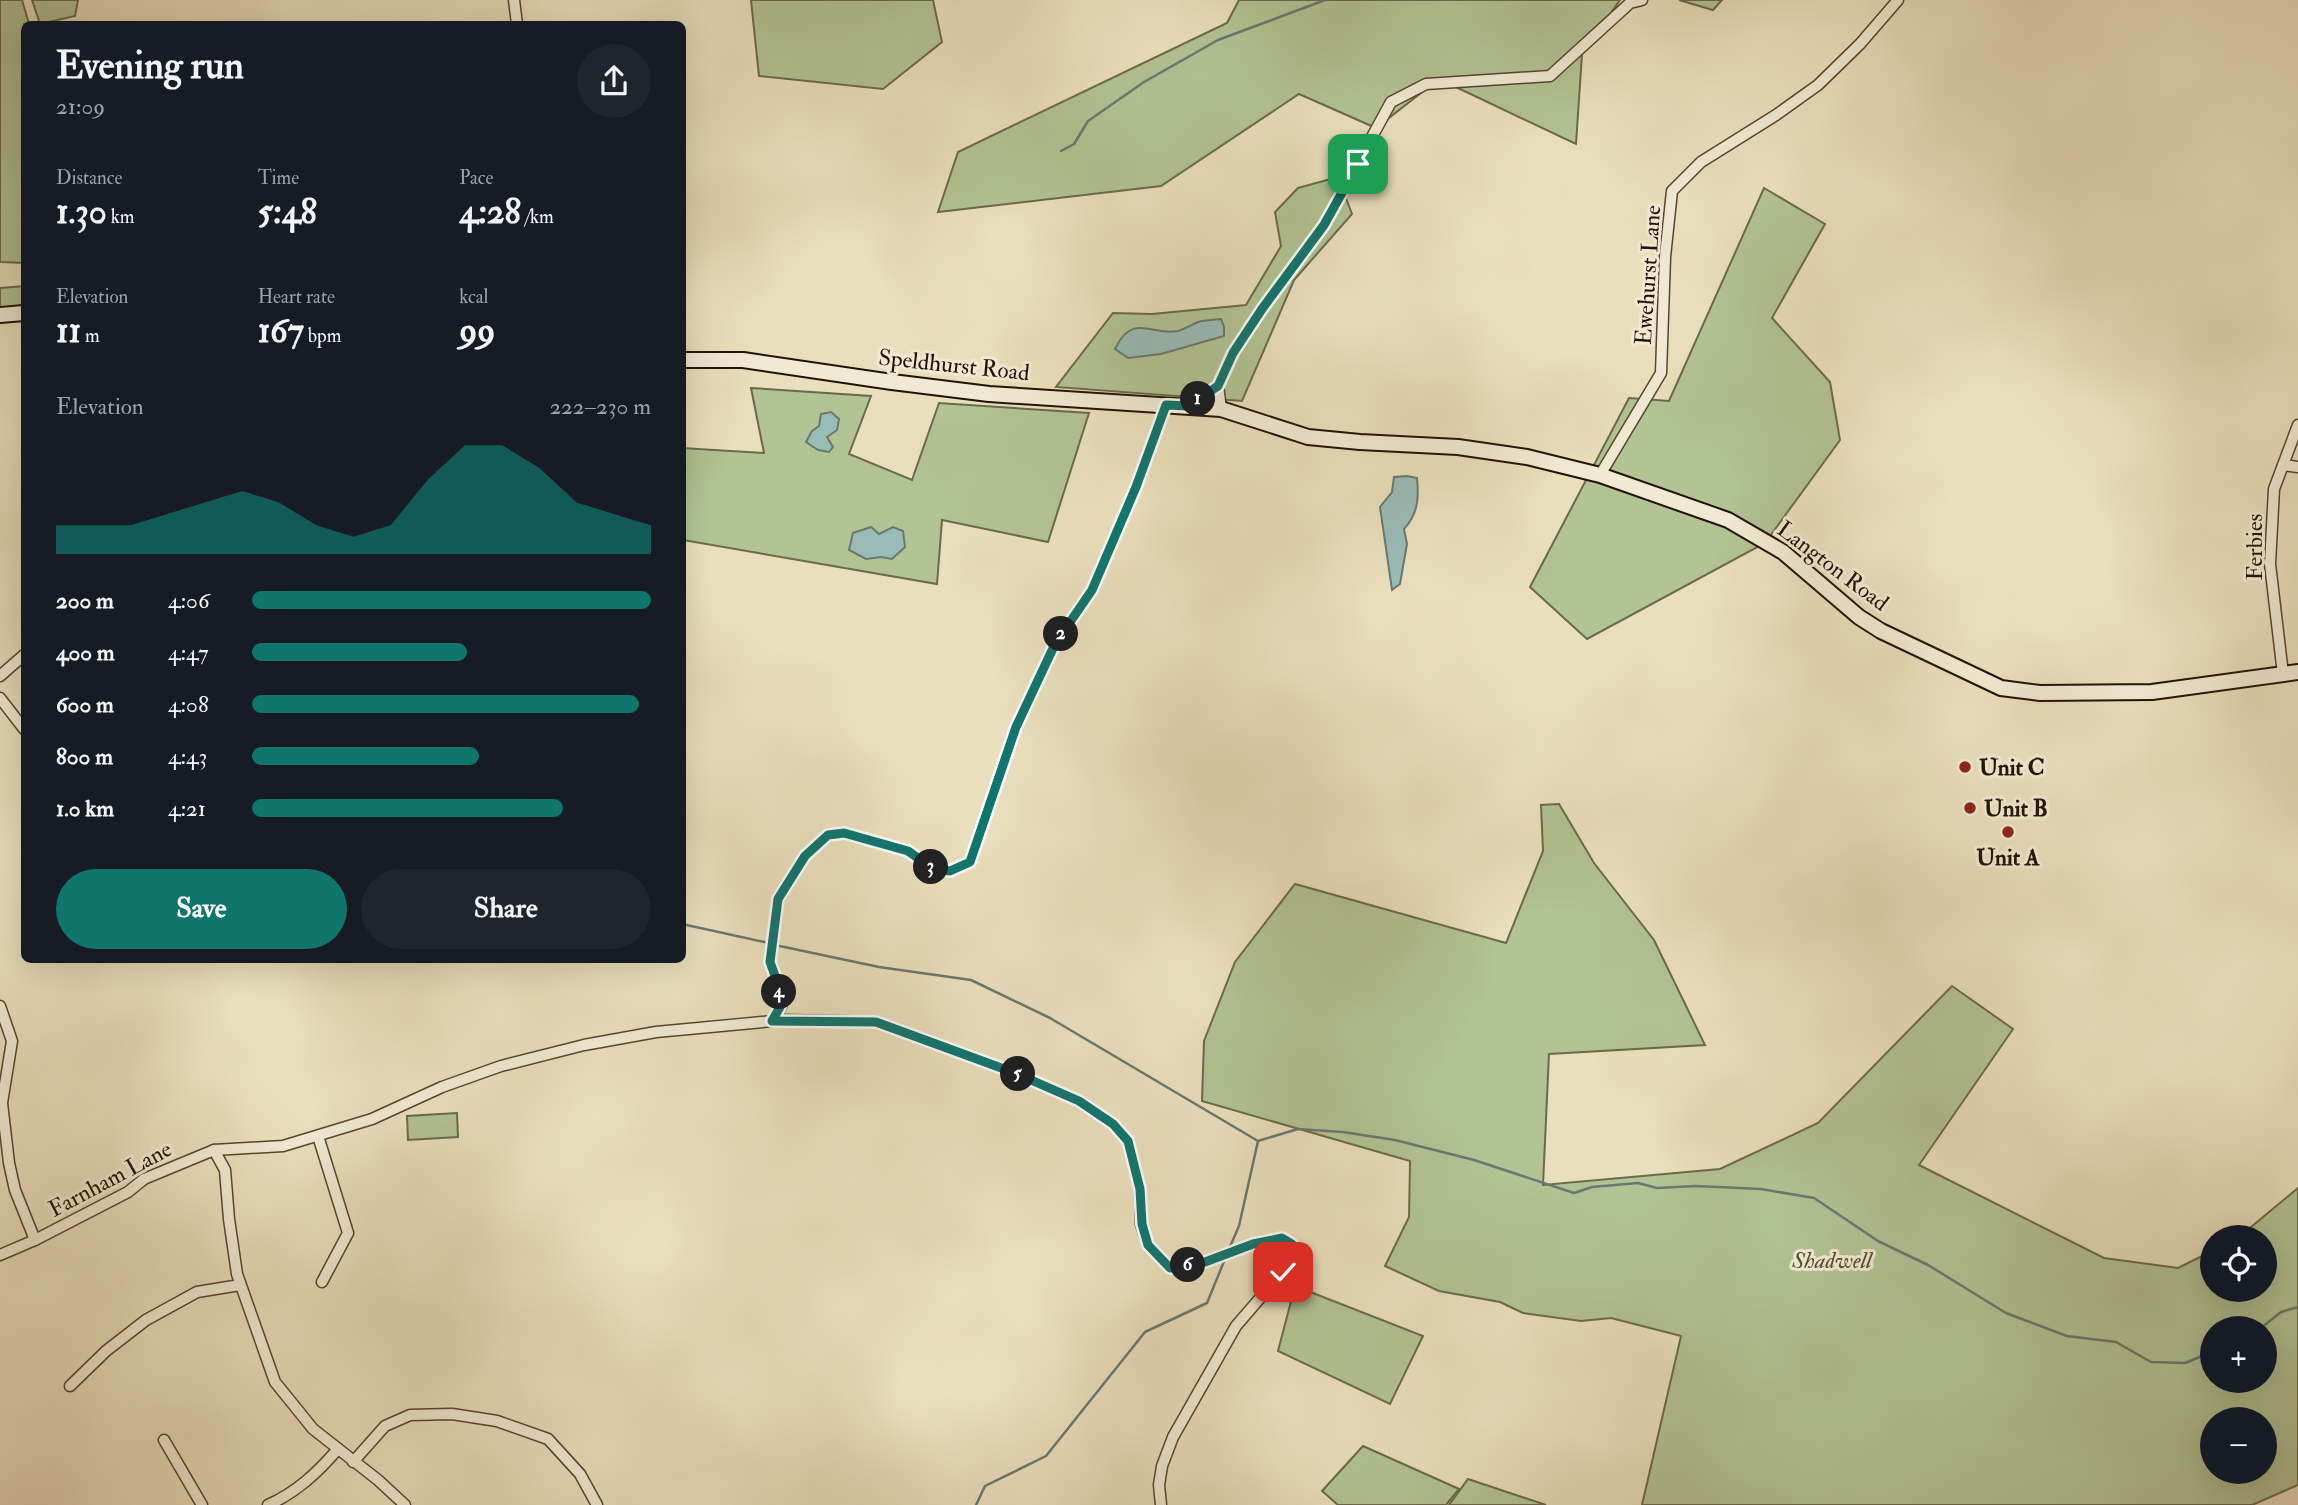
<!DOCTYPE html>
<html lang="en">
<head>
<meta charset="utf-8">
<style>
	body { margin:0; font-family:"IM FELL Double Pica",serif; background:#20242c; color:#f1f3f6; height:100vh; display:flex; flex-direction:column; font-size:26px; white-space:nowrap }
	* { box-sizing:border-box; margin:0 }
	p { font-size:23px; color:#9ea1a6 }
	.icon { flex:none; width:38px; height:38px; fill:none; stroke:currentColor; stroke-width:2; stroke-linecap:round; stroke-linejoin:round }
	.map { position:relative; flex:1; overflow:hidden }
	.sheet { position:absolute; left:21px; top:21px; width:665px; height:942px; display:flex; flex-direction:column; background:#171b24; border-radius:10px; box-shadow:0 7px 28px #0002 }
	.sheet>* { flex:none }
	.controls { position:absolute; left:2200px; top:1225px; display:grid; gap:14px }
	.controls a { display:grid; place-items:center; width:77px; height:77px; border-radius:50%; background:#171b24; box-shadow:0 7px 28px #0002; font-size:35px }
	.pin { position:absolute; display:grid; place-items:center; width:60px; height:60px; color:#fff; margin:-30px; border-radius:14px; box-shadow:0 4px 10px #0006 }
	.km { position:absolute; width:35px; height:35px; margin:-18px; border-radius:50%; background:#222; color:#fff; font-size:19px; line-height:35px; text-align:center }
	.round { display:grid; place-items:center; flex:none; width:74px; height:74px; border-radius:37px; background:#20242c }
	.overview { display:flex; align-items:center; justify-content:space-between; height:119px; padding:0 35px }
	h1 { font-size:38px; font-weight:800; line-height:52px }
	.stats { display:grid; grid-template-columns:repeat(3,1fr); gap:10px; height:119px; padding:7px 35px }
	.stats div { display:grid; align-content:center }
	.stats b { font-size:35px; font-weight:800 }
	.stats small { font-size:19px; font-weight:400 }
	.stats p { font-size:19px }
	.chart { height:196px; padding:14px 35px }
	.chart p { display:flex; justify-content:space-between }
	.chart svg { width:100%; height:126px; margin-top:7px; fill:#0f766e; opacity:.7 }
	.button { display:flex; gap:14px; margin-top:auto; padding:14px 35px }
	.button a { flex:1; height:80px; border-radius:42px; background:#0f766e; color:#fff; font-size:28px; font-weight:800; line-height:80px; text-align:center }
	.button a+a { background:#20242c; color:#f1f3f6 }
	ul { padding:0 35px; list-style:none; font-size:23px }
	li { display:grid; grid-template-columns:112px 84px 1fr; align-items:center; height:52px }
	li i { height:18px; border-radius:9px; background:#0f766e }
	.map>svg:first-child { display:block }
</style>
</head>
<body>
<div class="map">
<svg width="2298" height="1505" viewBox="0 0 2298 1505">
	<rect width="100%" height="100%" fill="#eadfbc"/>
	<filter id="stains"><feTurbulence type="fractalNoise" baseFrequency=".00286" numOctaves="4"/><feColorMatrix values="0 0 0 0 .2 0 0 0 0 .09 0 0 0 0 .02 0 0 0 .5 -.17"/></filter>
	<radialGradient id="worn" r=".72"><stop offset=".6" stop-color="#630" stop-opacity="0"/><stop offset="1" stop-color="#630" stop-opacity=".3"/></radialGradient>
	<g fill="#b2c394" stroke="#6a6a4c" stroke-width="2" fill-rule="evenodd">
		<path d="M0 0H22L29 24H24V263L0 262Z"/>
		<path d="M32 0H78L75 16 40 24Z"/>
		<path d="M751 0H933L942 42 883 89 759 76Z"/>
		<path d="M1239 0H1620L1582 54 1576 144 1439 79 1376 128 1299 94 1161 186 938 212 958 152 1227 23Z"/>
		<path d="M1679 0H1722L1713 10Z"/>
		<path d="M1338 177 1352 214 1294 280 1242 401 1056 387 1113 313 1152 314 1246 305 1281 246 1275 212 1298 188Z"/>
		<path d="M1764 188 1825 224 1772 318 1830 382 1840 440 1765 543 1587 639 1530 587 1629 398 1669 401Z"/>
		<path d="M24 286V307L0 309V288Z"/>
		<path d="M751 388 871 396 849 454 912 480 939 403 1089 413 1048 542 942 520 937 584 683 540 682 448 764 453Z"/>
		<path d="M1559 804 1594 863 1654 940 1705 1045 1549 1054 1543 1185 1720 1169 1818 1123 1952 986 2013 1029 1919 1165 2104 1258 2178 1268 2212 1251V1290H2264V1237H2239L2298 1188V1485L2252 1505H1642L1681 1336 1611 1318 1581 1321 1523 1313 1500 1302 1439 1291 1385 1266 1409 1217 1410 1161 1202 1101 1204 1041 1235 962 1295 884 1506 943 1543 851 1541 805ZM2212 1328H2264V1381H2212ZM2212 1419H2264V1472H2212Z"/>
		<path d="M457 1113 458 1137 408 1140 407 1116Z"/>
		<path d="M1295 1286 1423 1336 1390 1404 1278 1351Z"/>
		<path d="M1363 1446 1459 1489 1446 1505H1338L1322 1491Z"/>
		<path d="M1468 1479 1546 1505H1449Z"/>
	</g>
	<g fill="#99bcb7" stroke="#6a786f" stroke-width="2">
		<path d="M1221 319 1224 327V336L1161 354 1128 358 1115 349C1133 311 1153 337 1178 331 1185 329 1191 325 1198 322 1205 320 1213 320 1221 319Z"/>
		<path d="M831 412 839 419 837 430 827 437 833 447 829 452 818 450 806 442 812 431 819 426 821 414Z"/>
		<path d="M1407 476 1417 478C1419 498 1418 514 1404 529L1407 544 1400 584 1392 590 1380 507 1392 492 1394 477Z"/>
		<path d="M871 527 879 534 893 527 903 531 905 547 892 559 881 557 866 559 849 550 853 533Z"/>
	</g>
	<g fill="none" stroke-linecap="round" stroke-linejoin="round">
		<g stroke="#6a786f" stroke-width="2.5">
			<path d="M1061 151 1074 144 1088 121 1144 82 1218 40 1325 0"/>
			<path d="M682 924 769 943"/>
			<path d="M775 945 879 967 971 980 1050 1018 1258 1141 1239 1226 1229 1249"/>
			<path d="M1258 1141 1298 1129 1343 1132 1395 1140 1474 1160 1574 1193 1592 1187 1638 1183 1657 1188 1696 1186 1761 1189 1814 1198 1878 1241 1928 1265 2006 1313 2067 1336 2116 1342 2151 1362 2185 1363 2212 1352"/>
			<path d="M2261 1328 2281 1312 2298 1307"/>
			<path d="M976 1505 985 1486 1046 1456 1145 1332 1207 1303 1225 1259"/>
		</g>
		<defs>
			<g id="street">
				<path d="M514 0 517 24"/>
				<path d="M1188 406 1218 386"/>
				<path d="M1221 409 1218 386 1233 353 1262 309 1324 225 1391 102 1426 84 1550 76 1630 3 1642 0"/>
				<path d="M2283 465 2298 467"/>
				<path d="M1600 475 1661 373 1665 257 1672 191 1701 162 1776 115 1818 85 1860 44 1898 0"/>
				<path d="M2283 674 2270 564 2274 489 2298 425"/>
				<path d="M0 676 24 655"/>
				<path d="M0 698 24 729"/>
				<path d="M0 1006 12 1041 2 1103 9 1163 15 1190 35 1240"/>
				<path d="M772 1021 781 1007 778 984 770 962 778 899 805 856 828 835 843 833 908 851 932 868 950 871 970 862 1016 727 1055 644 1092 590 1136 487 1166 405"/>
				<path d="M318 1136 348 1233 322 1282"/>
				<path d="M214 1150 225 1170 229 1219 237 1274 275 1382 313 1429 378 1480 405 1505"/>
				<path d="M0 1255 35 1240 128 1192 144 1179 214 1150 283 1146 372 1119 442 1087 501 1066 584 1045 656 1032 784 1020 876 1022 1015 1073 1079 1101 1113 1124 1128 1141 1140 1189 1141 1224 1148 1245 1170 1268 1205 1262 1253 1244 1282 1238 1292 1244 1298 1254 1236 1326 1173 1437 1162 1466 1159 1485 1161 1505"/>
				<path d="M70 1386 106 1351 146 1320 197 1292 240 1285"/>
				<path d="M164 1440 202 1505"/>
				<path d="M353 1462 385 1426 410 1415 452 1414 497 1421 548 1439 580 1474 597 1505"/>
				<path d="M268 1505C297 1492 317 1473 338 1449"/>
			</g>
			<g id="secondary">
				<path d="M0 315 24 313"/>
				<path d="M682 360H743L892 382 989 394 1221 409 1308 437 1360 442 1458 447 1527 457 1600 475 1728 520 1783 552 1859 617 1881 631 2001 688 2040 693 2152 692 2298 672"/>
			</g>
		</defs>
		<use href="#street" stroke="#554531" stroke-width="13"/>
		<use href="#secondary" stroke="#231203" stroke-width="18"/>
		<use href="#street" stroke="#f1ead3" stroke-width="10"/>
		<use href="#secondary" stroke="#f1ead3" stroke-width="14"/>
	</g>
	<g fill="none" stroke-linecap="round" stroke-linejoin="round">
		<defs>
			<path id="route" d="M1283 1272 1298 1254 1292 1244 1282 1238 1253 1244 1205 1262 1170 1268 1148 1245 1142 1224 1140 1189 1128 1141 1113 1124 1079 1101 1015 1073 876 1022 772 1021 780 1007 778 984 770 962 778 899 805 856 828 835 844 833 908 851 932 868 950 871 970 862 1016 727 1055 644 1092 590 1136 487 1166 405 1188 406 1218 386 1233 353 1262 309 1324 225 1358 164"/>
		</defs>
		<use href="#route" stroke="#fff" stroke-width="14"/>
		<use href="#route" stroke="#0f766e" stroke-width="9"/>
	</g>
	<g fill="#8f2418" stroke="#f1ead3" stroke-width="2.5">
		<circle cx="1965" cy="767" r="7"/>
		<circle cx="1970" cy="808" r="7"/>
		<circle cx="2008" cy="832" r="7"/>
	</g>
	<g text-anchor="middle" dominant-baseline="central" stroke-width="6" stroke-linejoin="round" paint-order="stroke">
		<g font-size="23" fill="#231203" stroke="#f1ead3">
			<text transform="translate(1648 275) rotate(-86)">Ewehurst Lane</text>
			<text transform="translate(954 365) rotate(6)">Speldhurst Road</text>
			<text transform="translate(2254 547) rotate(-90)">Ferbies</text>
			<text transform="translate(1833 566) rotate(37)">Langton Road</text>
			<text transform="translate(110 1179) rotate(-28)">Farnham Lane</text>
		</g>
		<g font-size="23" font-weight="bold" fill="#231203" stroke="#f1ead3" text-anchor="start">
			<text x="1979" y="767">Unit C</text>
			<text x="1984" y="808">Unit B</text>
			<text x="2008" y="857" text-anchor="middle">Unit A</text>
		</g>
		<g font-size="23" font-style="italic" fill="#555036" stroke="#f1ead3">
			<text x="1832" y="1260">Shadwell</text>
		</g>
	</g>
	<rect width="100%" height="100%" filter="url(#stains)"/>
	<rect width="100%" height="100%" fill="url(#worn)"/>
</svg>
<div class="controls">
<a><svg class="icon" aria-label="locate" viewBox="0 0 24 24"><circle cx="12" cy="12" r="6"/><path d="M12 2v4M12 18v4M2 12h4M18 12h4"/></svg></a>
<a>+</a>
<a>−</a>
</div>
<div class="pin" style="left:1358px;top:164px;background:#1e9e55"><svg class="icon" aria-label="arrive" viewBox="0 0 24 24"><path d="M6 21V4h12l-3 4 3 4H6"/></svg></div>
<div class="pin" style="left:1283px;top:1272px;background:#d93025"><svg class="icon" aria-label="check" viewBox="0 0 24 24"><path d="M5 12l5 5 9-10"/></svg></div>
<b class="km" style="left:1198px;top:399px">1</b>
<b class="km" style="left:1061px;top:634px">2</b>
<b class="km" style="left:931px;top:867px">3</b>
<b class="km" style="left:779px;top:992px">4</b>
<b class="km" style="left:1018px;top:1074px">5</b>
<b class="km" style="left:1188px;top:1265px">6</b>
<section class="sheet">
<div class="overview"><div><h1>Evening run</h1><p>21:09</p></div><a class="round"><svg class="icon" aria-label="share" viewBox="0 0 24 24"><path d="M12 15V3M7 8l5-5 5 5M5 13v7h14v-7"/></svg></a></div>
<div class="stats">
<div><p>Distance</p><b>1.30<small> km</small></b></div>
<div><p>Time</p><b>5:48</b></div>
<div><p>Pace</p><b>4:28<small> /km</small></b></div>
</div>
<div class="stats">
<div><p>Elevation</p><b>11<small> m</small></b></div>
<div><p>Heart rate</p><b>167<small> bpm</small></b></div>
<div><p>kcal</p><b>99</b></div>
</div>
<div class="chart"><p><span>Elevation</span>222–230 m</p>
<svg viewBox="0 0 160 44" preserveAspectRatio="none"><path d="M0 44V34L10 34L20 34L30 30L40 26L50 22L60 26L70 34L80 38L90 34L100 18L110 6L120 6L130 14L140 26L150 30L160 34V44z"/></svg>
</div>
<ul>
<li><b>200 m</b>4:06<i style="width:100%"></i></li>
<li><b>400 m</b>4:47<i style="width:54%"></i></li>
<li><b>600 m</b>4:08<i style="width:97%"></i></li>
<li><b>800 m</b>4:43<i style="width:57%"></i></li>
<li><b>1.0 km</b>4:21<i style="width:78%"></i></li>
</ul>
<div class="button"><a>Save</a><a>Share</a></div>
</section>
</div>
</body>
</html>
